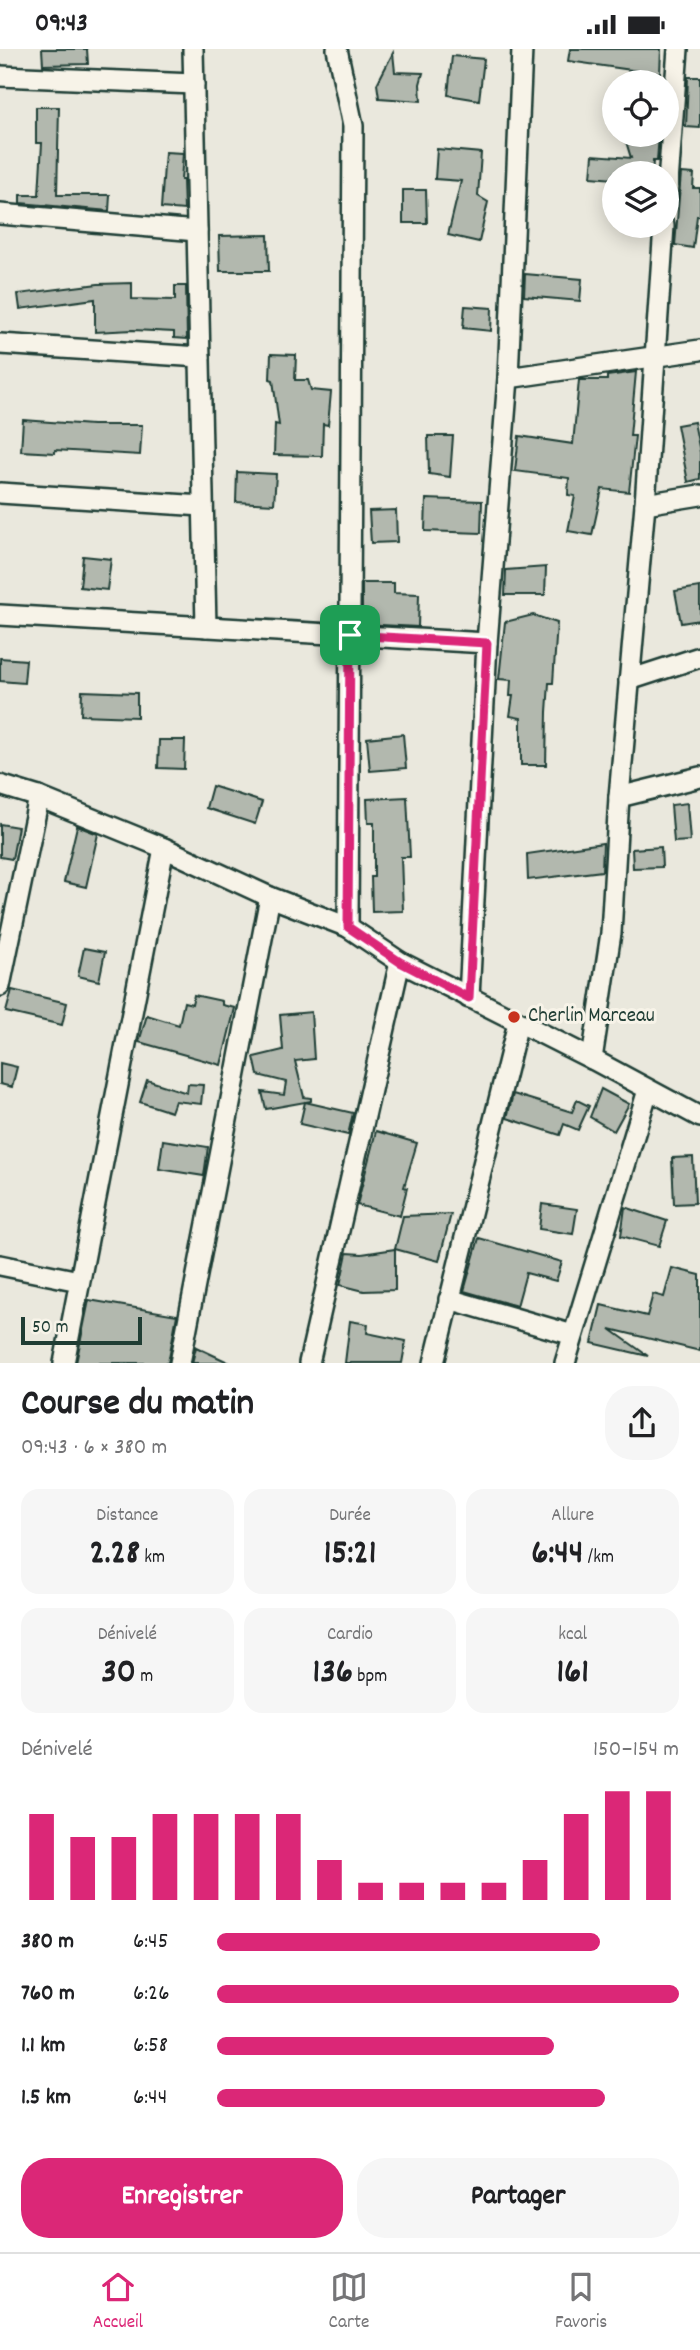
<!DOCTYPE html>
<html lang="fr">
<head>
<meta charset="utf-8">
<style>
	body { margin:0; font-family:Dekko,sans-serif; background:#f6f6f6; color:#202124; height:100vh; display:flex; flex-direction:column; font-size:26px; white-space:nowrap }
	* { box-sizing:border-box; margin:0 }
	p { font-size:23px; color:#757577 }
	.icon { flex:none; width:38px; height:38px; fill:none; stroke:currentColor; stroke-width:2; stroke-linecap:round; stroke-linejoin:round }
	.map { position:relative; height:1314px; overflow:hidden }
	.sheet { display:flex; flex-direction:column; background:#fff; flex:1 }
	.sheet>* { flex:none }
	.fabs { position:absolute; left:602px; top:21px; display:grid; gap:14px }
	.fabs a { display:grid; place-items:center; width:77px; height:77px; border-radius:50%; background:#fff; box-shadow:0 4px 18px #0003; font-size:35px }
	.scale { position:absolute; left:21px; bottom:18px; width:121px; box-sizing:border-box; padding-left:7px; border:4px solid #1f3d34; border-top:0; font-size:19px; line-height:24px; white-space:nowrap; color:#1f3d34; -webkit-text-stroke:5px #f7f3e8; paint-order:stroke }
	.pin { position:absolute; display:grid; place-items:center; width:60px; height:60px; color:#fff; margin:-30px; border-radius:14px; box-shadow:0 4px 10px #0006 }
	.round { display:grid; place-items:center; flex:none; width:74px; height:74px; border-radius:28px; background:#f6f6f6 }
	.overview { display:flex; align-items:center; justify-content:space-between; height:119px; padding:0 21px }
	h1 { font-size:38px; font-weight:800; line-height:52px }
	.figures { display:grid; grid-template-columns:repeat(3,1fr); gap:10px; height:119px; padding:7px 21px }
	.figures div { display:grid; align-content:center; border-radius:18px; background:#f6f6f6; text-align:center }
	.figures b { font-size:35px; font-weight:800 }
	.figures small { font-size:19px; font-weight:400 }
	.figures p { font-size:19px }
	.chart { height:196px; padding:14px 21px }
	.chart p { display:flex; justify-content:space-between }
	.chart svg { width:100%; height:126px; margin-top:7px; stroke:#db2777; stroke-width:6 }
	.action { display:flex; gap:14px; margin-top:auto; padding:14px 21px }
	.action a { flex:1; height:80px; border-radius:28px; background:#db2777; color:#fff; font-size:28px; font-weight:800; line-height:80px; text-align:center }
	.action a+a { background:#f6f6f6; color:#202124 }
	ul { padding:0 21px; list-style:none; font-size:23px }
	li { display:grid; grid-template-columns:112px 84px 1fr; align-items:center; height:52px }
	li i { height:18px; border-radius:9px; background:#db2777 }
	.status { display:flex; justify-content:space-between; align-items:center; height:49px; padding:0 35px; background:#fff; direction:ltr }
	.status svg { height:19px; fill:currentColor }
	.dock { display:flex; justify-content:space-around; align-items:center; height:98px; border-top:2px solid #e0e0e0; background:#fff; font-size:19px; color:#757577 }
	.dock a { display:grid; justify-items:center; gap:4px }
	.dock .current { color:#db2777 }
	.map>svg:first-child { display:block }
</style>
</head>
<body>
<div class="status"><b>09:43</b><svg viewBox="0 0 49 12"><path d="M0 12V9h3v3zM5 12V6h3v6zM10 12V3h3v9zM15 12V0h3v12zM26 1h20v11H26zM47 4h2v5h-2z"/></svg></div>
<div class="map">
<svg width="700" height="1314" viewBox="0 0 700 1314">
	<rect width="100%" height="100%" fill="#eae8dd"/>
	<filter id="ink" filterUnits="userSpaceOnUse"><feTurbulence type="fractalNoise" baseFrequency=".0143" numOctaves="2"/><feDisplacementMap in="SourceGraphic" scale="14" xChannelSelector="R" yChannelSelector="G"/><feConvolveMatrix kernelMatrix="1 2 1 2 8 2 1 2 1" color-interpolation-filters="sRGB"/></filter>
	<g filter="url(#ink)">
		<g fill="#b2b8ae" stroke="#1f3d34" stroke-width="2">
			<path d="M42 0H87L88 15 43 16Z"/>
			<path d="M570 0H661L660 25 568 12Z"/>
			<path d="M393 4 395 23 423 24 420 35 421 52 379 49 377 35Z"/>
			<path d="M452 7 484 10 479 51 448 46Z"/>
			<path d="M688 28H700V79L686 78Z"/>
			<path d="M36 58H59L57 146H110L109 162 20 154V146H39L42 94H36Z"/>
			<path d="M624 86H659L657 112H653L652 124H614V130L591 128 593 106 631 109Z"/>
			<path d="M437 100 481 104 478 147 488 153 479 193 448 186 461 132 435 130Z"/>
			<path d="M165 103 183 104 181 131H183L184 161 161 159Z"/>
			<path d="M681 124 694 125 693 139H700V167H697L693 199 675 196Z"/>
			<path d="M403 141H426L427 174H403Z"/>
			<path d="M268 186 269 222H220L219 187Z"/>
			<path d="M525 225 582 230 580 252 524 247Z"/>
			<path d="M132 234V250L175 251V237H186L187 290 174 289V283L133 281 95 283V250L20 260 18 245 98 235Z"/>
			<path d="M465 257 492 259 491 282 463 279Z"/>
			<path d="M271 305 296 306 295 331H308L311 341 331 343 328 376 323 375 322 407 274 406 275 375 279 376 273 331 270 330Z"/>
			<path d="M636 323 630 387H635L629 443 602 440 592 486 568 482 575 447 568 446 569 429 515 422 519 387 573 395 579 331H607V327Z"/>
			<path d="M23 371 92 376H142L140 406 55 401V404L21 402Z"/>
			<path d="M694 373 700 403V430L688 433 677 376Z"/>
			<path d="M428 387H453L450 428 429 425Z"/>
			<path d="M237 423 276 425 274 455 236 453Z"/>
			<path d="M426 450 482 452 481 484 425 482Z"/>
			<path d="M396 461 397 493 371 494 369 462Z"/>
			<path d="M83 507 111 510 107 541 80 538Z"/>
			<path d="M546 518 545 546H505L506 521Z"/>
			<path d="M362 534H394V544L419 545 418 578 362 575Z"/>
			<path d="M700 538V571L681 574 675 542Z"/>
			<path d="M533 566 557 574 553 634H549L547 663 546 716H521V669L510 667 513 647H510L511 631 499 630 505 573Z"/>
			<path d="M0 609 26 611 24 634 0 632Z"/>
			<path d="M82 642 137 644V668L81 666Z"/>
			<path d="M403 685 406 719 370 722 367 689Z"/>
			<path d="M159 691H185L184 720 158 719Z"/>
			<path d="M212 737 262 753 255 775 206 759Z"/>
			<path d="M407 748 410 808H401L403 862 372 863 371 828H374V774H368L367 750Z"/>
			<path d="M687 754 690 792 674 793 671 756Z"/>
			<path d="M0 775 18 778 12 810 0 808Z"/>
			<path d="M77 777 98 785 86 838 64 833Z"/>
			<path d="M603 794 602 822 528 831 527 805Z"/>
			<path d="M661 798 662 818 633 819 632 800Z"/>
			<path d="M84 899 105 903 99 932 78 927Z"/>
			<path d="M12 941 67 954 62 976 6 963Z"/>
			<path d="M194 946 222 952V956L235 959 221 1016 139 993 147 966 179 976 184 953 192 955Z"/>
			<path d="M311 963 314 1010 295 1012 304 1048 311 1049V1052L266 1060 262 1043 284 1046 286 1033 258 1026 254 1008 283 1001 280 966Z"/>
			<path d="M0 1014 17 1018 12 1038 0 1035Z"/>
			<path d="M147 1031 187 1044 188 1035 203 1036 201 1055 175 1052 171 1063 140 1053Z"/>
			<path d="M601 1040 629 1055 614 1082 590 1068Z"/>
			<path d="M513 1045 572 1063 577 1051 589 1057 578 1081 564 1075 560 1086 507 1069Z"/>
			<path d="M305 1053 353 1064 348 1086 300 1075Z"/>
			<path d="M376 1082 417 1094 404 1138 407 1139 400 1167 357 1156Z"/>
			<path d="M163 1091 208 1098 204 1127 159 1120Z"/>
			<path d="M693 1108 695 1154 674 1155 672 1109Z"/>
			<path d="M542 1155 577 1160 573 1185 539 1180Z"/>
			<path d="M625 1158 667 1172 659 1197 621 1187Z"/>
			<path d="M451 1165 439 1212 395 1200 403 1167Z"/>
			<path d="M479 1189 562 1213 556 1232 526 1224 517 1257 464 1242Z"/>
			<path d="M395 1200V1241L364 1242 340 1236 347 1204 362 1205Z"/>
			<path d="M672 1219 700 1226V1302L610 1280 648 1307 592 1294 601 1256 647 1267 653 1245 664 1248Z"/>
			<path d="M89 1251 177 1266 168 1314H76Z"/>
			<path d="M350 1272 368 1275 367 1284 406 1292 402 1314H345Z"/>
			<path d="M196 1298 230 1314H192Z"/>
		</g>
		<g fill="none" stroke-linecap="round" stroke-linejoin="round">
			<defs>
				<g id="minor">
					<path d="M193 0 206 578"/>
					<path d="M337 0 353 77 348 878"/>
					<path d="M0 27 194 35"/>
					<path d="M667 147 678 0"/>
					<path d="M0 165 197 182"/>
					<path d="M0 295 200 308"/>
					<path d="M508 329 700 301"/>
					<path d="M0 444 203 457"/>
					<path d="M645 455 700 446"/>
					<path d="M0 566 487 594"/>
					<path d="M629 631 700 608"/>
					<path d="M0 736 39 748 164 799 270 848 348 878 400 913 592 1010 700 1068"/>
					<path d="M619 748 700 728"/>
					<path d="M0 937 39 748"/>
					<path d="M469 949 487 594 508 329 522 0"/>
					<path d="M592 1010 611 884 619 748 645 455 664 177"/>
					<path d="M0 1216 79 1232"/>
					<path d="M449 1250 573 1286"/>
					<path d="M64 1314 164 799"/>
					<path d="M180 1314 270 848"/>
					<path d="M309 1314 400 913"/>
					<path d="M434 1314 518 974"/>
					<path d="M565 1314 648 1041"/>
				</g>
			</defs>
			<use href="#minor" stroke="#1f3d34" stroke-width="24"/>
			<use href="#minor" stroke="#f7f3e8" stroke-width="19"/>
		</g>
	</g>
	<g fill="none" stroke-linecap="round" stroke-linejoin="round" filter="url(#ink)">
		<defs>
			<path id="route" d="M350 586 487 594 469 949 400 913 348 878Z"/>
		</defs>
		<use href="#route" stroke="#fff" stroke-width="14"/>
		<use href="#route" stroke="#db2777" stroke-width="9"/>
	</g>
	<circle fill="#c8321e" stroke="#f7f3e8" stroke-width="2.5" cx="514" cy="968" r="7"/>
	<g text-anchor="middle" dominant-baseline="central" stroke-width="6" stroke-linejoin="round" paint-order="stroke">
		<g font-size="21" fill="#1f3d34" stroke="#f7f3e8" text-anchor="start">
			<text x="528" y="968">Cherlin Marceau</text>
		</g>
	</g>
</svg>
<div class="fabs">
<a><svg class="icon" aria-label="locate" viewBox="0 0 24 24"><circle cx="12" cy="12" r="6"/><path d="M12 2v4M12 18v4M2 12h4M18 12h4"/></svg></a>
<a><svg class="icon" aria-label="layers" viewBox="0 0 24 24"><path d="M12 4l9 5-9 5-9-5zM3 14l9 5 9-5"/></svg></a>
</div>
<div class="scale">50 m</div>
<div class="pin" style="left:350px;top:586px;background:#1e9e55"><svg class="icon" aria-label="arrive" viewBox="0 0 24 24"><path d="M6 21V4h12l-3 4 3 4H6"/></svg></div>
</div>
<section class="sheet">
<div class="overview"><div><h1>Course du matin</h1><p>09:43 · 6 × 380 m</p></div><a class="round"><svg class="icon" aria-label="share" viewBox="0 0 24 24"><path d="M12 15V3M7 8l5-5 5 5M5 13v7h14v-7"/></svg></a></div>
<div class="figures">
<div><p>Distance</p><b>2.28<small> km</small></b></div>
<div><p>Durée</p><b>15:21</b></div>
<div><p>Allure</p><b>6:44<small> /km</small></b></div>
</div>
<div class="figures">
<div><p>Dénivelé</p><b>30<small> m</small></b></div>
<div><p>Cardio</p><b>136<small> bpm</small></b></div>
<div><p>kcal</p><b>161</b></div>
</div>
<div class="chart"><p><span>Dénivelé</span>150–154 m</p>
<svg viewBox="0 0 160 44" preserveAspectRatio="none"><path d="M5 44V14M15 44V22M25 44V22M35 44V14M45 44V14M55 44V14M65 44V14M75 44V30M85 44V38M95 44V38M105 44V38M115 44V38M125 44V30M135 44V14M145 44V6M155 44V6"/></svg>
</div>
<ul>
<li><b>380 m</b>6:45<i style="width:83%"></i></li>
<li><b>760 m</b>6:26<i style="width:100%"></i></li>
<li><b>1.1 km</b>6:58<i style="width:73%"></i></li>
<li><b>1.5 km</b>6:44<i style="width:84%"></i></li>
</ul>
<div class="action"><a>Enregistrer</a><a>Partager</a></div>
</section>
<nav class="dock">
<a class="current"><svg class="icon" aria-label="home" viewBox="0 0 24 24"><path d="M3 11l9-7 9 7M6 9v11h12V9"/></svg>Accueil</a>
<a><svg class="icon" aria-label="map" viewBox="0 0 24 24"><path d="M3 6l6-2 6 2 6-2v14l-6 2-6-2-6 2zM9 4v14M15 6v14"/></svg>Carte</a>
<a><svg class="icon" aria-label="saved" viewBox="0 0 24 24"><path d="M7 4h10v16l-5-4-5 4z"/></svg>Favoris</a>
</nav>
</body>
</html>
